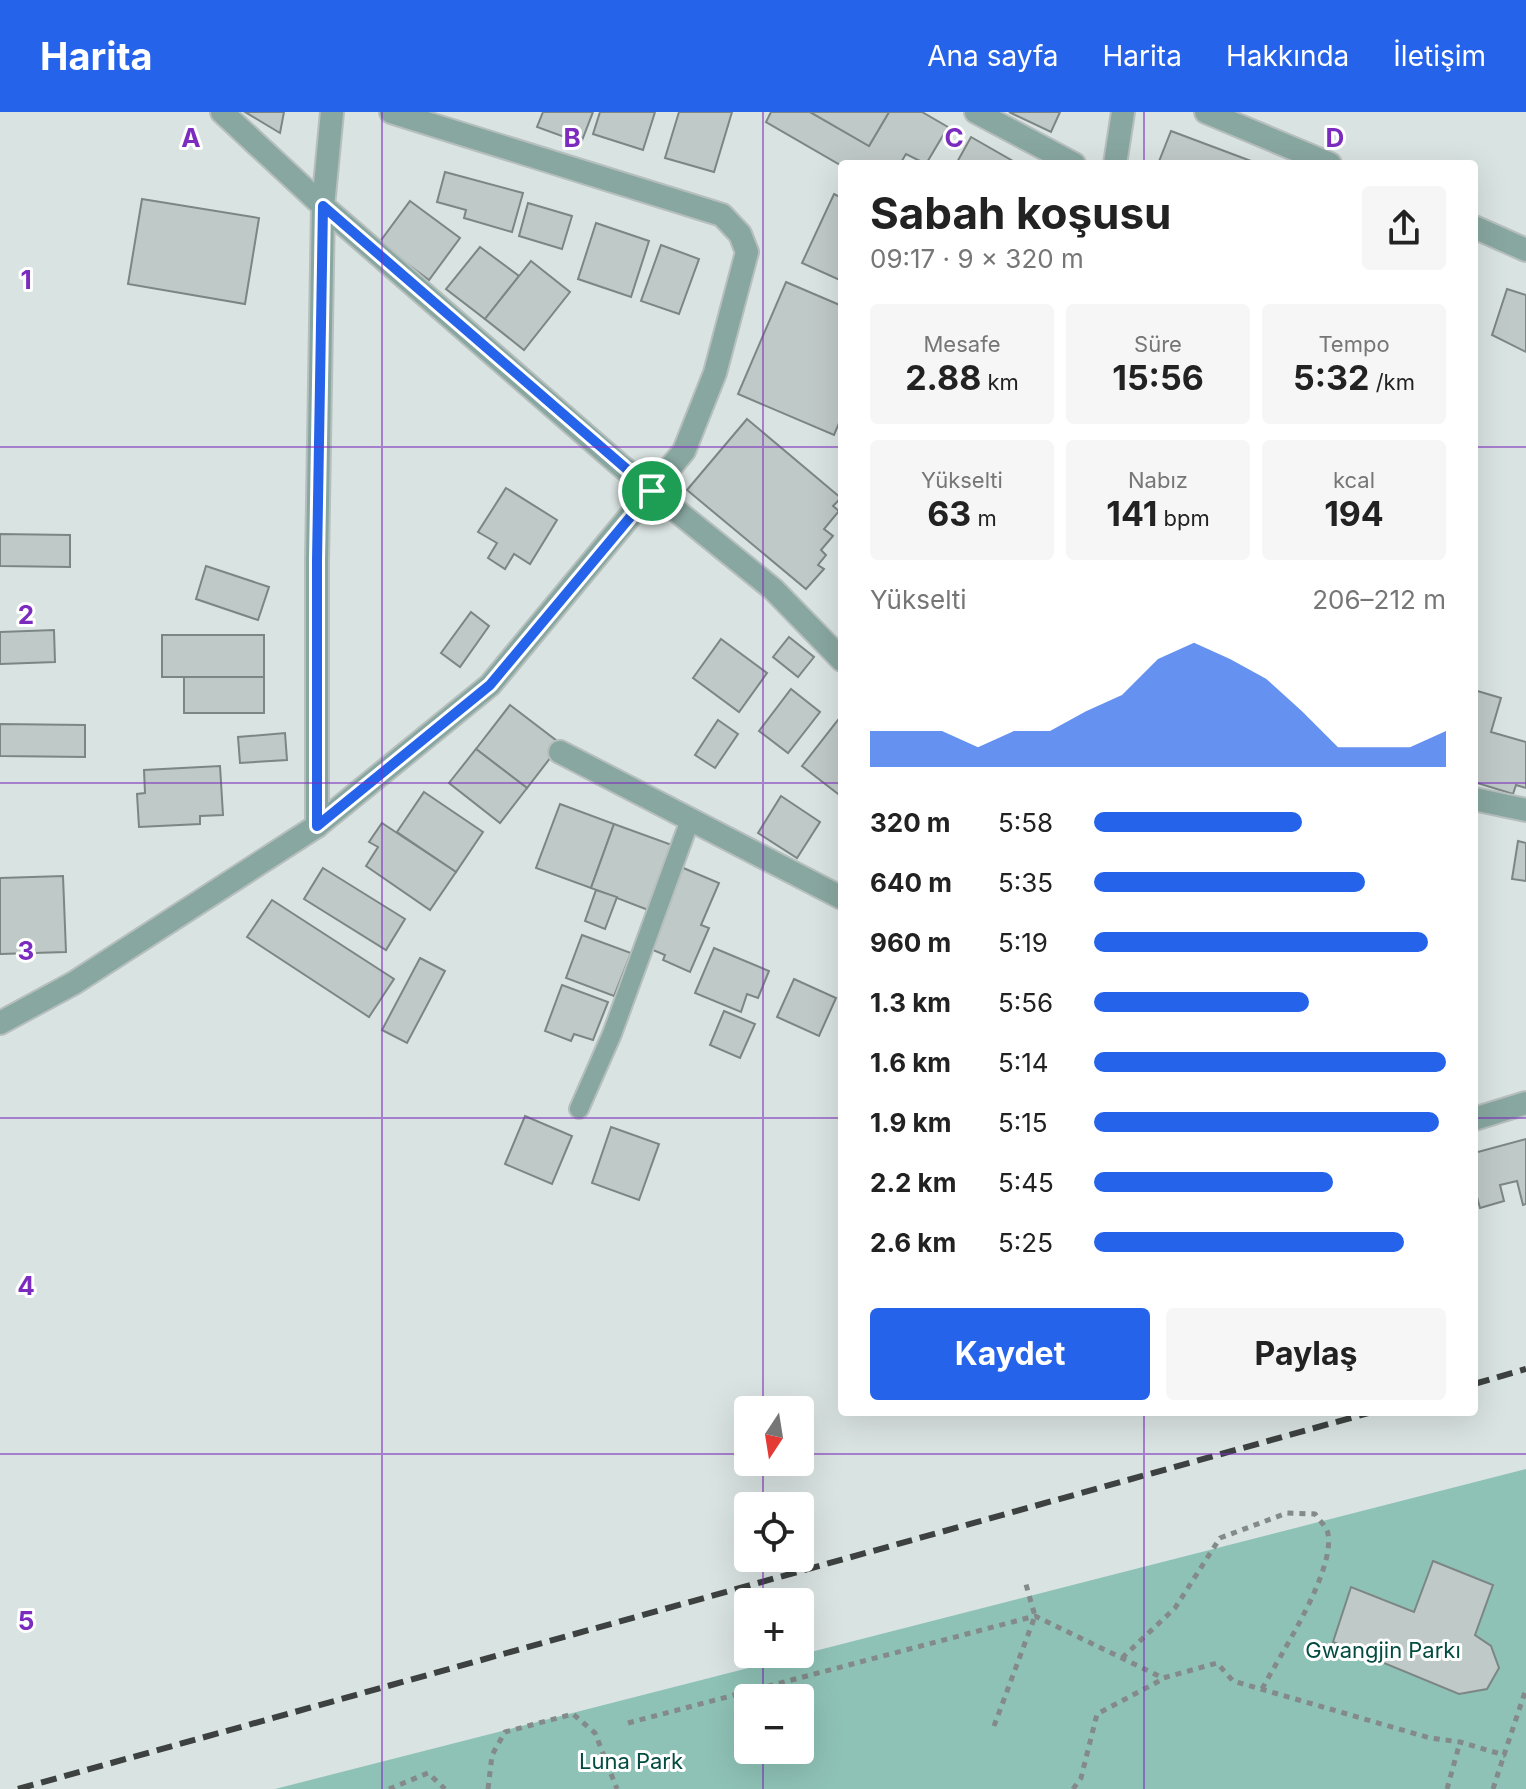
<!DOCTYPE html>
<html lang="tr">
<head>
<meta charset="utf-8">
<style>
	body { margin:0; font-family:Inter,sans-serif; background:#f6f6f6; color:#222; height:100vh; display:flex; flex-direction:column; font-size:30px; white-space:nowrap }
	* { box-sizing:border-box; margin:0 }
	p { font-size:26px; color:#767676 }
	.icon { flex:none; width:44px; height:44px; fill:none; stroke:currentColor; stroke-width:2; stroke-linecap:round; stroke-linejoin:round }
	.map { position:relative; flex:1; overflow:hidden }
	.side { position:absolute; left:838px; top:48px; width:640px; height:1256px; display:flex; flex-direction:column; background:#fff; border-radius:8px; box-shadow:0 8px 32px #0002 }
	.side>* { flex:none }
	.needle { width:52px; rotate:192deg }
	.fabs { position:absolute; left:734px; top:1284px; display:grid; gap:16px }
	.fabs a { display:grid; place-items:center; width:80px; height:80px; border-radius:8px; background:#fff; box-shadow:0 8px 32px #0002; font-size:40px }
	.pin { position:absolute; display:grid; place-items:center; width:68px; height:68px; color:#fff; margin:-34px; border:4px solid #fff; border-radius:50%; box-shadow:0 2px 8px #0007 }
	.round { display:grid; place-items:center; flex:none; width:84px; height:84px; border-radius:8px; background:#f6f6f6 }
	.overview { display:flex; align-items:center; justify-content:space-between; height:136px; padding:0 32px }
	h1 { font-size:44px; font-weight:700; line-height:60px }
	.stats { display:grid; grid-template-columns:repeat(3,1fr); gap:12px; height:136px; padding:8px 32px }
	.stats div { display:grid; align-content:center; border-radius:8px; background:#f6f6f6; text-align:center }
	.stats b { font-size:34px; font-weight:700 }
	.stats small { font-size:22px; font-weight:400 }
	.stats p { font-size:22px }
	.chart { height:224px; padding:16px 32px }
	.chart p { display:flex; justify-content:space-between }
	.chart svg { width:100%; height:144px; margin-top:8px; fill:#2563eb; opacity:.7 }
	.primary-button { display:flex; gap:16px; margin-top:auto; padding:16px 32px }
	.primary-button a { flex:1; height:92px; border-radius:8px; background:#2563eb; color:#fff; font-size:32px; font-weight:700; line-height:92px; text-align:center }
	.primary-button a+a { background:#f6f6f6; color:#222 }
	ul { padding:0 32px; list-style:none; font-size:26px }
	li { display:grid; grid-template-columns:128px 96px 1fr; align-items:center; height:60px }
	li i { height:20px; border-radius:10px; background:#2563eb }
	header { display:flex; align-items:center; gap:48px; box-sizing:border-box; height:112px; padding:0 40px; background:#2563eb; color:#fff }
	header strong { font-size:38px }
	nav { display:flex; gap:44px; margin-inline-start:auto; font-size:28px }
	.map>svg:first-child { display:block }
</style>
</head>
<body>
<header>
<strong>Harita</strong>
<nav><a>Ana sayfa</a><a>Harita</a><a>Hakkında</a><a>İletişim</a></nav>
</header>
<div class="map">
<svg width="1526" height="1677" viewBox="0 0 1526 1677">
	<rect width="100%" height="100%" fill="#d9e3e1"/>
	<path fill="#8fc2b6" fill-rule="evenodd" d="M1526 1357V1677H275ZM748 1586H800V1638H748Z"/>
	<g fill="#bfc9c7" stroke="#7c8684" stroke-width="2">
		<path d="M245 0H284L280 21Z"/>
		<path d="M543 0H593L581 31 537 15Z"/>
		<path d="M600 0H655L643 38 593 22Z"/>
		<path d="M679 0H732L714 60 665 46Z"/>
		<path d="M771 0H810L869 34 889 0H922L948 15 926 52 906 42 900 52H842V54L766 10Z"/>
		<path d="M810 0H889L869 34Z"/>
		<path d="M1009 0H1060L1051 20Z"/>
		<path d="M1171 19 1259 52H1158Z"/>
		<path d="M971 25 1018 52H956Z"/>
		<path d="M445 60 523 81 512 120 464 106 466 98 437 90Z"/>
		<path d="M834 82 842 86V169L802 151Z"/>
		<path d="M142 87 259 106 245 192 128 172Z"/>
		<path d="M410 89 460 126 429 168 379 131Z"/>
		<path d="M528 91 572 104 562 137 519 124Z"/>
		<path d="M596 111 649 129 631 185 578 167Z"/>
		<path d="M661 133 699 147 679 202 641 189Z"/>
		<path d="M480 135 519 164 485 207 446 177Z"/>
		<path d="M531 149 570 180 524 238 485 207Z"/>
		<path d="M786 170 842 194V304L834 323 738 282Z"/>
		<path d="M1507 177 1526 183V240L1492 223Z"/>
		<path d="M747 307 841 386 833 394 839 399 824 417 833 424 821 438 826 443 818 453 824 457 806 477 687 378Z"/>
		<path d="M506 376 557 408 530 452 514 442 505 457 488 446 497 431 478 420Z"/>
		<path d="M0 422 70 423V455L0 454Z"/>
		<path d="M206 454 269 475 258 508 196 487Z"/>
		<path d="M471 500 489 514 460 555 441 541Z"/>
		<path d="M54 518 55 550 0 552V520Z"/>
		<rect x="162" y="523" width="102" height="42"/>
		<path d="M789 525 814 545 798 565 773 545Z"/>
		<path d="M721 527 767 561 739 600 693 566Z"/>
		<rect x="184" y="565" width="80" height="36"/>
		<path d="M791 577 820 600 788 641 759 619Z"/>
		<path d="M1474 578 1501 586 1491 620 1526 630V676L1516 673 1513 682 1474 670Z"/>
		<path d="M510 593 561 632 527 676 476 637Z"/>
		<path d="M718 608 738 622 715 656 695 643Z"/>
		<path d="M838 608 842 611V685L802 654Z"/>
		<path d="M0 612 85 613V645L0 644Z"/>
		<path d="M285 621 287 648 240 651 238 625Z"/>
		<path d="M476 637 527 676 500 711 449 671Z"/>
		<path d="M220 654 223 703 200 704V712L139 715 137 682 145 681 144 658Z"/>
		<path d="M424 680 483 720 456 760 397 720Z"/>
		<path d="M781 684 820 710 797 746 758 721Z"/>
		<path d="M560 692 614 712 591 776 536 756Z"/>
		<path d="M382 711 456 760 430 798 366 754 378 735 369 730Z"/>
		<path d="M614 712 672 733 648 798 591 776Z"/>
		<path d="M1518 729 1526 731V769L1512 767Z"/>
		<path d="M681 755 719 771 701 813 709 816 690 860 663 848 665 843 646 835Z"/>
		<path d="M323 756 405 807 386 838 304 787Z"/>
		<path d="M63 764 66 840 0 842V766Z"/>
		<path d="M596 778 617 785 605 817 585 809Z"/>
		<path d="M272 788 394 867 369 905 247 825Z"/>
		<path d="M582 823 631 841 614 884 566 866Z"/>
		<path d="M714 836 769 859 758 886 747 882 741 900 695 881Z"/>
		<path d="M420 846 445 859 407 931 382 918Z"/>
		<path d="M794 867 836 886 819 924 777 905Z"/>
		<path d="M562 873 608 890 593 928 574 922 571 929 545 919Z"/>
		<path d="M724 899 755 912 740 946 710 933Z"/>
		<path d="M525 1004 572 1024 552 1072 505 1052Z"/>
		<path d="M611 1015 659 1032 639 1088 592 1071Z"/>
		<path d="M1526 1027V1092L1523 1093 1517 1069 1500 1073 1504 1089 1480 1096 1474 1074V1041Z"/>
		<path d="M1433 1449 1493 1473 1475 1523 1491 1534 1499 1556 1487 1577 1459 1582 1333 1530 1351 1475 1414 1500Z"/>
	</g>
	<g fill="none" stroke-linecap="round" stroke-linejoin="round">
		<defs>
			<path id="service" d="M579 997 612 922 690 708"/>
			<g id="minor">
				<path d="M222 0 323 94 620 353 773 477 842 548"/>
				<path d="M976 0 1074 52"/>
				<path d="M1206 0 1330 52"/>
				<path d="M1115 52 1123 0"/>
				<path d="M1474 115 1526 138"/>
				<path d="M560 640 842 786"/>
				<path d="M1474 687 1526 698"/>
				<path d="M317 714V449L323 94 332 0"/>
				<path d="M0 911 74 871 317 714 490 573 684 339 715 261 747 140 740 122 722 103 391 0"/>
				<path d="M1474 1007 1526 991"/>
			</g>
		</defs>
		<use href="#service" stroke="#b6bfbd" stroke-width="22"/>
		<use href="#minor" stroke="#b6bfbd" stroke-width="26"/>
		<g stroke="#838a89" stroke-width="5" stroke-dasharray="6 6" stroke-linecap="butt">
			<path d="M1122 1546 1175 1496 1220 1426 1287 1401 1315 1402C1319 1408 1327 1415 1328 1422 1335 1460 1280 1543 1262 1577"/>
			<path d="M628 1611 1035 1504 1163 1566 1217 1551 1233 1569 1430 1626 1460 1630 1504 1643 1526 1577"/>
			<path d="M994 1614 1035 1504 1025 1469"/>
			<path d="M389 1677 428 1661 445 1677"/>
			<path d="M488 1677 492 1643 505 1620 573 1602 595 1621 617 1677"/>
			<path d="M1073 1677 1081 1666 1097 1602 1163 1567"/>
			<path d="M1447 1677 1460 1630"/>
			<path d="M1493 1677 1504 1643"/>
		</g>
		<use href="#service" stroke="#88a7a0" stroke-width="18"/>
		<use href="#minor" stroke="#88a7a0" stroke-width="22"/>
		<g stroke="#3d4241" stroke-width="6" stroke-dasharray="16 8" stroke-linecap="butt">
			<path d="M1474 1272 1526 1257"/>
			<path d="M18 1677 1372 1300"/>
		</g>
	</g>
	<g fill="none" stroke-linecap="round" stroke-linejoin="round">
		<defs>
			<path id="route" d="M323 94 652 379 490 573 317 714V449Z"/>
		</defs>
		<use href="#route" stroke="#fff" stroke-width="16"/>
		<use href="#route" stroke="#2563eb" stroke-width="10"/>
	</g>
	<path fill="none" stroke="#7b2cbf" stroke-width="2" stroke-opacity="0.55" d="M382 0V1677M763 0V1298M1144 0V52M0 335H842M1474 335H1526M0 671H842M1474 671H1526M0 1006H842M1474 1006H1526M1144 1300V1677M0 1342H748M800 1342H1526M763 1350V1394M763 1446V1490M763 1542V1586M763 1638V1677"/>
	<g text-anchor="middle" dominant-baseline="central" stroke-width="6" stroke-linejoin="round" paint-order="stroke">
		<g font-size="22" fill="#044c42" stroke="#fff">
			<text x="1383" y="1538">Gwangjin Parkı</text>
			<text x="631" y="1649">Luna Park</text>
		</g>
	</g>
	<g font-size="26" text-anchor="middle" font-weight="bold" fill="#7b2cbf" stroke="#fff" stroke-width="6" stroke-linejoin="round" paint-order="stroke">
		<text x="191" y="35">A</text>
		<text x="572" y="35">B</text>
		<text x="954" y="35">C</text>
		<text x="1335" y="35">D</text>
		<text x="26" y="177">1</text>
		<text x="26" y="512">2</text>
		<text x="26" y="848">3</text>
		<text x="26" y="1183">4</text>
		<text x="26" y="1518">5</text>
	</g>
</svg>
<div class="fabs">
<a><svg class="needle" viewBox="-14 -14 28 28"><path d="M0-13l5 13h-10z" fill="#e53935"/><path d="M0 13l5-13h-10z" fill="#767676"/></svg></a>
<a><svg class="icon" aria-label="locate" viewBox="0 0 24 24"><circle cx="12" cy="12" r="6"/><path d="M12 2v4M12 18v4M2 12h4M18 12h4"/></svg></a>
<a>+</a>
<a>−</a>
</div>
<div class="pin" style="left:652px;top:379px;background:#1e9e55"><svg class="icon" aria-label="arrive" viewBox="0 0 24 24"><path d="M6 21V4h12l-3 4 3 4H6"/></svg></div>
<section class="side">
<div class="overview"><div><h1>Sabah koşusu</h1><p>09:17 · 9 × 320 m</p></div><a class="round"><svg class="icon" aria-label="share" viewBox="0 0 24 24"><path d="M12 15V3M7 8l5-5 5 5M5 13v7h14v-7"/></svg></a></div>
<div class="stats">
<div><p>Mesafe</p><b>2.88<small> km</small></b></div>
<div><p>Süre</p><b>15:56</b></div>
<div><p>Tempo</p><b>5:32<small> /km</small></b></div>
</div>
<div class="stats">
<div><p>Yükselti</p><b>63<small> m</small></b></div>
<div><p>Nabız</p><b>141<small> bpm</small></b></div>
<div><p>kcal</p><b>194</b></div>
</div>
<div class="chart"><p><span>Yükselti</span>206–212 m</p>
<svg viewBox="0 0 160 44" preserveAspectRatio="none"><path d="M0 44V33L10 33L20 33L30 38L40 33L50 33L60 27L70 22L80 11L90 6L100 11L110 17L120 27L130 38L140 38L150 38L160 33V44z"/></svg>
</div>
<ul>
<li><b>320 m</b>5:58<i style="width:59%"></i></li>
<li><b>640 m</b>5:35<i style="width:77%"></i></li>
<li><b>960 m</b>5:19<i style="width:95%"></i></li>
<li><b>1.3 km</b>5:56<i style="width:61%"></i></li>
<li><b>1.6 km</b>5:14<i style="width:100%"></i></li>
<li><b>1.9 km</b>5:15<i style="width:98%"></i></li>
<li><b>2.2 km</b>5:45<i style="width:68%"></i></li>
<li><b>2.6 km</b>5:25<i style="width:88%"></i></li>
</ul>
<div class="primary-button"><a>Kaydet</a><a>Paylaş</a></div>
</section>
</div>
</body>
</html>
